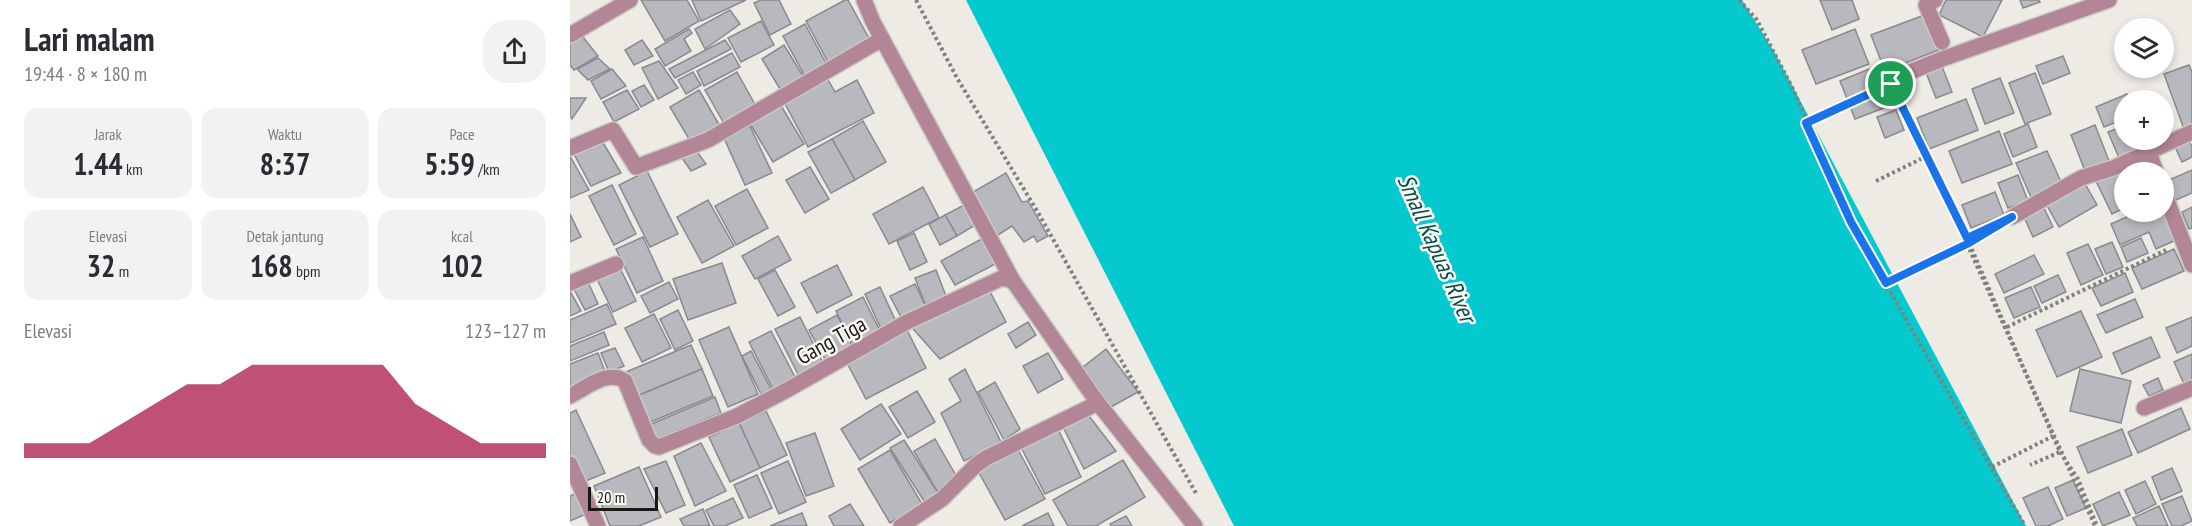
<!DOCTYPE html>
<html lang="id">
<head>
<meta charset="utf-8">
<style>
	body { margin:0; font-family:"PT Sans Narrow",sans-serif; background:#f2f2f3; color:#2b2b33; height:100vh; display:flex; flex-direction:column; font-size:22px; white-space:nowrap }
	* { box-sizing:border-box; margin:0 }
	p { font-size:20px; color:#7c7c81 }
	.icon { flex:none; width:33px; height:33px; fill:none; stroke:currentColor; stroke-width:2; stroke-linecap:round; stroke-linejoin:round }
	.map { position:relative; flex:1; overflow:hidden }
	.drawer { display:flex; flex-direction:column; background:#fff; width:570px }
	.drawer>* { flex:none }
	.tools { position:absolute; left:1544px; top:18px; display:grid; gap:12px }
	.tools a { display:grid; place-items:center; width:60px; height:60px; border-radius:50%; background:#fff; box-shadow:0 3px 9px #0003; font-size:30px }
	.scale { position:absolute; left:18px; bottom:15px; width:70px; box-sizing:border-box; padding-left:6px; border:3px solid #1a1916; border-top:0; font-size:16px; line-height:21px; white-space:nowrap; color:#1a1916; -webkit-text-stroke:4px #fbf8f1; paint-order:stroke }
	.pin { position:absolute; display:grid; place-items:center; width:51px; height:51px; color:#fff; margin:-26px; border:3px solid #fff; border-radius:50%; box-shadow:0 2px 6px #0007 }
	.round { display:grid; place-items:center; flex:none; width:63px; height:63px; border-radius:24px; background:#f2f2f3 }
	.overview { display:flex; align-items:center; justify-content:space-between; height:102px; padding:0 24px }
	h1 { font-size:33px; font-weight:700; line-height:45px }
	.metrics { display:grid; grid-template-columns:repeat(3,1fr); gap:9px; height:102px; padding:6px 24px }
	.metrics div { display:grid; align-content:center; border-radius:15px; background:#f2f2f3; text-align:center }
	.metrics b { font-size:30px; font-weight:700 }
	.metrics small { font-size:16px; font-weight:400 }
	.metrics p { font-size:16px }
	.chart { height:168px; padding:12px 24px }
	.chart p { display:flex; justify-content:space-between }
	.chart svg { width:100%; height:108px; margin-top:6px; fill:#a4083c; opacity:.7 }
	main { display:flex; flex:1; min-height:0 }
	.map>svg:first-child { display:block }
</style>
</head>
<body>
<main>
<section class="drawer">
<div class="overview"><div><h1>Lari malam</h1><p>19:44 · 8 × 180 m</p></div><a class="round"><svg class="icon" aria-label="share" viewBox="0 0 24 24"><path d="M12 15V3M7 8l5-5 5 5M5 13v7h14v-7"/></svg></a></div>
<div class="metrics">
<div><p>Jarak</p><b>1.44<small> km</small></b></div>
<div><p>Waktu</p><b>8:37</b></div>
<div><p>Pace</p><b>5:59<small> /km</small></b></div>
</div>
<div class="metrics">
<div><p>Elevasi</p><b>32<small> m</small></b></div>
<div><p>Detak jantung</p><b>168<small> bpm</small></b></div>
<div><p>kcal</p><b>102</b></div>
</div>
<div class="chart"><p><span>Elevasi</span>123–127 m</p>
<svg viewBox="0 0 160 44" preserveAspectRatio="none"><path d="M0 44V38L10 38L20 38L30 30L40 22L50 14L60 14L70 6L80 6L90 6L100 6L110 6L120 22L130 30L140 38L150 38L160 38V44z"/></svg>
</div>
</section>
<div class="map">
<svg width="1622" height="526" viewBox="0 0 1622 526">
	<rect width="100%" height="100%" fill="#edebe4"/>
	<path fill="#04cacf" d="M396 0H1172L1205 53 1456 526H664Z"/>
	<g fill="#b8b8bf" stroke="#898990" stroke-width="1.5">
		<path d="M71 0H117L129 21 95 41Z"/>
		<path d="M122 0H176L131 21Z"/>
		<path d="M191 0H209L221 24 200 35 184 3Z"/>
		<path d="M275 0H278L301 42 259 64 236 21Z"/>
		<path d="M1250 0H1282L1289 19 1262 30Z"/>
		<path d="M1376 0H1432L1413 37 1369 15Z"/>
		<path d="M1450 0H1469L1470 2 1453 8Z"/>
		<path d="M160 10 170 24 135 49 125 29Z"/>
		<path d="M1357 14 1371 49 1315 71 1301 35Z"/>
		<path d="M191 21 204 45 171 62 158 38Z"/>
		<path d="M235 24 259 69 237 80 213 36Z"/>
		<path d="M119 29 122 33 114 39 121 51 95 66 85 49Z"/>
		<path d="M1285 29 1299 64 1246 84 1232 50Z"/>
		<path d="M13 37 28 56 4 70 0 65V43Z"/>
		<path d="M72 40 83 56 64 65 55 50Z"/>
		<path d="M155 40 161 49 105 78 99 69Z"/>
		<path d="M214 45 236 81 213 94 192 59Z"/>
		<path d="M162 53 170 67 134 86 127 71Z"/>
		<path d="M1493 56 1500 73 1473 84 1466 66Z"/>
		<path d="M28 58 40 69 18 80 7 69Z"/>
		<path d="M89 61 108 88 88 99 72 68Z"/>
		<path d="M1371 64 1382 92 1366 98 1355 70Z"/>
		<path d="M1619 65 1622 72V126L1614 129 1594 74Z"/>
		<path d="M1304 67 1319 106 1285 119 1270 81Z"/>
		<path d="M42 69 56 86 31 99 21 81Z"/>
		<path d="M123 72 131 85 116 94 108 80Z"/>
		<path d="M167 72 188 110 156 127 135 90Z"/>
		<path d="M1465 73 1481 114 1455 124 1439 83Z"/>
		<path d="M256 76 265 92 287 80 304 113 238 147 212 98Z"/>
		<path d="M1430 78 1444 113 1415 124 1402 89Z"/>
		<path d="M74 85 84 100 71 107 62 91Z"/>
		<path d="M57 90 69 109 44 122 33 102Z"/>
		<path d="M129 90 151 128 122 144 100 107Z"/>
		<path d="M1557 94 1560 100H1554V119L1534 127 1526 107Z"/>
		<path d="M0 98H16L2 119 0 116Z"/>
		<path d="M1396 99 1408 130 1359 149 1347 118Z"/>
		<path d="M210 104 234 144 203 162 179 122Z"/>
		<path d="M1593 108 1602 129 1593 133Z"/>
		<path d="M1326 110 1334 130 1315 138 1307 117Z"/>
		<path d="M293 121 316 162 285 180 262 139Z"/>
		<path d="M1458 124 1467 147 1443 157 1434 134Z"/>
		<path d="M1525 125 1539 161 1515 171 1501 135Z"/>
		<path d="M180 126 202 173 175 185 154 138Z"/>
		<path d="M1554 126V140H1573L1576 147 1549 158 1538 132Z"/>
		<path d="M1429 131 1442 164 1392 183 1379 151Z"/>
		<path d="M262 139 285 180 261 193 238 152Z"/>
		<path d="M32 141 51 173 21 186 4 154Z"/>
		<path d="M1619 141 1622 147V157L1612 162 1605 147Z"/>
		<path d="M125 149 136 164 121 171 110 155Z"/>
		<path d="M1477 151 1492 184 1461 197 1446 163Z"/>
		<path d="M0 156 19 190 0 198Z"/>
		<path d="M1575 159 1580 172H1563L1560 165Z"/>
		<path d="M1555 165 1559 172H1554V208L1542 214 1525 179Z"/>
		<path d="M240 167 259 199 235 213 216 180Z"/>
		<path d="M1622 170V193L1606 200 1597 181Z"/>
		<path d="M77 171 108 234 80 247 49 185Z"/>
		<path d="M436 173 452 202 458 201 478 236 467 242 464 236 454 242 442 226 425 237 403 192Z"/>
		<path d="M1448 175 1458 201 1438 208 1428 183Z"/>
		<path d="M1513 180 1527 205 1489 227 1475 202Z"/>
		<path d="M42 185 66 234 44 245 19 196Z"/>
		<path d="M353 187 369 218 319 244 303 214Z"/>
		<path d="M177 189 198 228 166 245 145 206Z"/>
		<path d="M1425 192 1434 215 1401 228 1392 205Z"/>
		<path d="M138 200 164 246 132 263 107 217Z"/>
		<path d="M396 204 407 224 387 236 375 215Z"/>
		<path d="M1622 207V228L1619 229 1612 212Z"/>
		<path d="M1474 208 1483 227 1463 237 1454 217Z"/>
		<path d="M1593 210 1606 240 1586 249 1579 232 1550 245 1541 224 1568 212H1593Z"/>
		<path d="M0 214 11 237 0 242Z"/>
		<path d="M375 215 387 236 370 245 359 224Z"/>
		<path d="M344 233 357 262 340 270 327 241Z"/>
		<path d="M208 236 221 260 185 279 172 256Z"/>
		<path d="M73 237 93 281 67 293 46 249Z"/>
		<path d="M415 237 431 261 385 285 371 261Z"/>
		<path d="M1571 238 1578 253 1557 262 1551 247Z"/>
		<path d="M1542 242 1553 267 1536 274 1525 249Z"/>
		<path d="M1518 244 1533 275 1511 285 1497 253Z"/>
		<path d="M1604 249 1614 271 1572 289 1562 268Z"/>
		<path d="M1464 255 1474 274 1434 293 1425 274Z"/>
		<path d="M152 263 166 303 118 320 103 279Z"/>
		<path d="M267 265 282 295 247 313 231 283Z"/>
		<path d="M50 268 66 301 43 312 27 279Z"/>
		<path d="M205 270 225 307 208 316 188 279Z"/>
		<path d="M366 270 376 296 355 304 345 278Z"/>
		<path d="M1555 273 1563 292 1531 306 1522 288Z"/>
		<path d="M1488 275 1496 292 1472 303 1464 286Z"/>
		<path d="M18 282 28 304 15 310 4 289Z"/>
		<path d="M99 282 108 299 80 313 71 296Z"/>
		<path d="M345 284 357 309 333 321 320 296Z"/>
		<path d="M310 287 328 326 313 333 295 294Z"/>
		<path d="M1461 287 1470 307 1444 318 1435 298Z"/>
		<path d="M418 288 436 322 370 359 337 322Z"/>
		<path d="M0 291 11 311 0 316Z"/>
		<path d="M293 297 311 333 284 347 266 311Z"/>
		<path d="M1565 299 1573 317 1536 333 1527 315Z"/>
		<path d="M37 304 46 324 0 343V320Z"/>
		<path d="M108 310 123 341 105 350 90 319Z"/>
		<path d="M1511 311 1532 357 1487 377 1466 330Z"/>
		<path d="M84 314 101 348 72 362 55 328Z"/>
		<path d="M267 315 283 347 256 361 239 330Z"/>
		<path d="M230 317 254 365 230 378 205 329Z"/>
		<path d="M1622 317V346L1607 353 1596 328Z"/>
		<path d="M458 322 466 335 446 348 438 334Z"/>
		<path d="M159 327 188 394 158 407 129 340Z"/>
		<path d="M337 330 356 368 296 399 276 361Z"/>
		<path d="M201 331 225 377 203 389 179 342Z"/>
		<path d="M34 332 39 345 0 361V346Z"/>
		<path d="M1581 337 1590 357 1552 374 1543 353Z"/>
		<path d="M121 345 132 369 67 396 56 372Z"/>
		<path d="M45 348 54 366 39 372 31 353Z"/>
		<path d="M536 349 568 392 541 407 513 367Z"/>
		<path d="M181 351 201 389 191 394 172 356Z"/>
		<path d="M28 353 36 374 0 387V364Z"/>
		<path d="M478 353 493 379 468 393 453 366Z"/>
		<path d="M1622 354V383L1615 386 1604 362Z"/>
		<path d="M132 369 143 396 78 423 67 396Z"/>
		<path d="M395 369 431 442 394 461 371 413 391 401 379 379Z"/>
		<path d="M1510 369 1561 381 1551 423 1500 411Z"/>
		<path d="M1588 378 1593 390 1579 396 1573 385Z"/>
		<path d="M425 382 450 429 434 440 408 392Z"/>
		<path d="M347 391 365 422 338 438 319 407Z"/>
		<path d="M145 397 151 413 85 440 79 425Z"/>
		<path d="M311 404 331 434 290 460 271 429Z"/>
		<path d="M1611 408 1620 429 1568 453 1558 432Z"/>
		<path d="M6 410 35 473 11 483 0 458V413Z"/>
		<path d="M196 411 217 455 190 468 169 423Z"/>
		<path d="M519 416 546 451 514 469 493 427Z"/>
		<path d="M169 423 190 468 160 482 139 437Z"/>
		<path d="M488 429 511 477 475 494 451 447Z"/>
		<path d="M1552 429 1562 455 1518 473 1507 447Z"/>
		<path d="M245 433 264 486 236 496 216 443Z"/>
		<path d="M365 439 388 479 367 491 344 451Z"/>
		<path d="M334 440 368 493 354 501 320 448Z"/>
		<path d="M131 443 156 491 125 506 104 456Z"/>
		<path d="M447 448 475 499 435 520 407 469Z"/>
		<path d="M320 450 352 504 320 523 288 469Z"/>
		<path d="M553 460 575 497 526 526H498L483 500Z"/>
		<path d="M96 461 115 505 96 513 74 469Z"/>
		<path d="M218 461 236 502 209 514 191 473Z"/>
		<path d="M69 467 91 517 69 526H40L24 486Z"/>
		<path d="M1602 468 1612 491 1591 500 1582 477Z"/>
		<path d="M187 475 202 508 179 518 164 485Z"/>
		<path d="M1503 480 1516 508 1497 516 1485 488Z"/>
		<path d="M1575 481 1586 504 1566 514 1555 490Z"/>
		<path d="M1478 487 1493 519 1478 526H1466L1453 498Z"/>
		<path d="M1549 492 1560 515 1533 526 1523 504Z"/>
		<path d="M7 493 16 514 0 521V496Z"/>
		<path d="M1612 496 1622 521 1611 526H1602L1592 504Z"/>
		<path d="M163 498 173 518 155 526H144L136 510Z"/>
		<path d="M280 504 294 526H264L259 516Z"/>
		<path d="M1589 506 1598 526H1567L1563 518Z"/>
		<path d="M133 509 140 526H114L110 519Z"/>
		<path d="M232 513 237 526H200Z"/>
		<path d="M478 513 484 526H452Z"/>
		<path d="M556 516 562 526H541L540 524Z"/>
	</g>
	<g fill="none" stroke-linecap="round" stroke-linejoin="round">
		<defs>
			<g id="minor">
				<path d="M294 0 303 22 443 281"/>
				<path d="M1365 0 1356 5 1372 42"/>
				<path d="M0 35 60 0"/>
				<path d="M1321 84 1323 79 1372 59 1539 0"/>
				<path d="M0 148 43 130 66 167 138 140 312 39"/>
				<path d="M1579 152 1586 172"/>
				<path d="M1593 190 1622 265"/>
				<path d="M1442 217 1511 178 1543 168 1622 132"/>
				<path d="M0 283 46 264"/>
				<path d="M0 396C16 388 38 369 55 381L79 440 85 446 89 447 167 416 217 390 337 322 432 278 443 281 528 403 625 526"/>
				<path d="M1574 408 1622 388"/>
				<path d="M0 464 28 526"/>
				<path d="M331 526 372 499 406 465 416 458 528 403"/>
			</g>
		</defs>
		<use href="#minor" stroke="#cbc9c3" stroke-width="18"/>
		<g stroke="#82817c" stroke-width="4" stroke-dasharray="3 3" stroke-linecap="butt">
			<path d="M346 0 387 78 470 216 627 495"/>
			<path d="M1169 0 1187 20 1223 89 1280 222 1455 526"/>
			<path d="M1329 101 1357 156"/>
			<path d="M1306 181 1357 156 1397 238 1426 224"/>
			<path d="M1397 238 1490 452 1460 465"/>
			<path d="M1437 327 1596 250"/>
			<path d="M1490 452 1508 479 1527 526"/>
			<path d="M1422 467 1483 436"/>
		</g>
		<use href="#minor" stroke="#b28696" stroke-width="15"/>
		<g stroke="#82817c" stroke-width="4" stroke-dasharray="3 3" stroke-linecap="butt">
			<path d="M1236 122 1321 84 1397 244 1525 526"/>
			<path d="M1315 283 1397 244 1442 217"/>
		</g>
	</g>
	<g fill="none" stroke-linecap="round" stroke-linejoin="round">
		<defs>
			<path id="route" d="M1321 84 1397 238 1442 217 1397 244 1316 283 1281 222 1236 123Z"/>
		</defs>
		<use href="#route" stroke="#fff" stroke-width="12"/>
		<use href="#route" stroke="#1a73e8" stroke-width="8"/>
	</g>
	<g text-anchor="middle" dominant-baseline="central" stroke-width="5" stroke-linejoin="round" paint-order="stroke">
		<g font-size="22" fill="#1a1916" stroke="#fbf8f1">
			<text transform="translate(261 340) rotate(-29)">Gang Tiga</text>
		</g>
		<g font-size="24" font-style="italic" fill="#054e50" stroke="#fbf8f1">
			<text transform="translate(867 248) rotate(66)">Small Kapuas River</text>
		</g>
	</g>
</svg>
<div class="tools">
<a><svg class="icon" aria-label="layers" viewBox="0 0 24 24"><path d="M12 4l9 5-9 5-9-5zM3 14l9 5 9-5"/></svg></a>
<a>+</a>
<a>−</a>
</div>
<div class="scale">20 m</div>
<div class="pin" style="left:1321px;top:84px;background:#1e9e55"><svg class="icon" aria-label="arrive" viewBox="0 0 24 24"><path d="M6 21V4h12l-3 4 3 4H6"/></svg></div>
</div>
</main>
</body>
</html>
